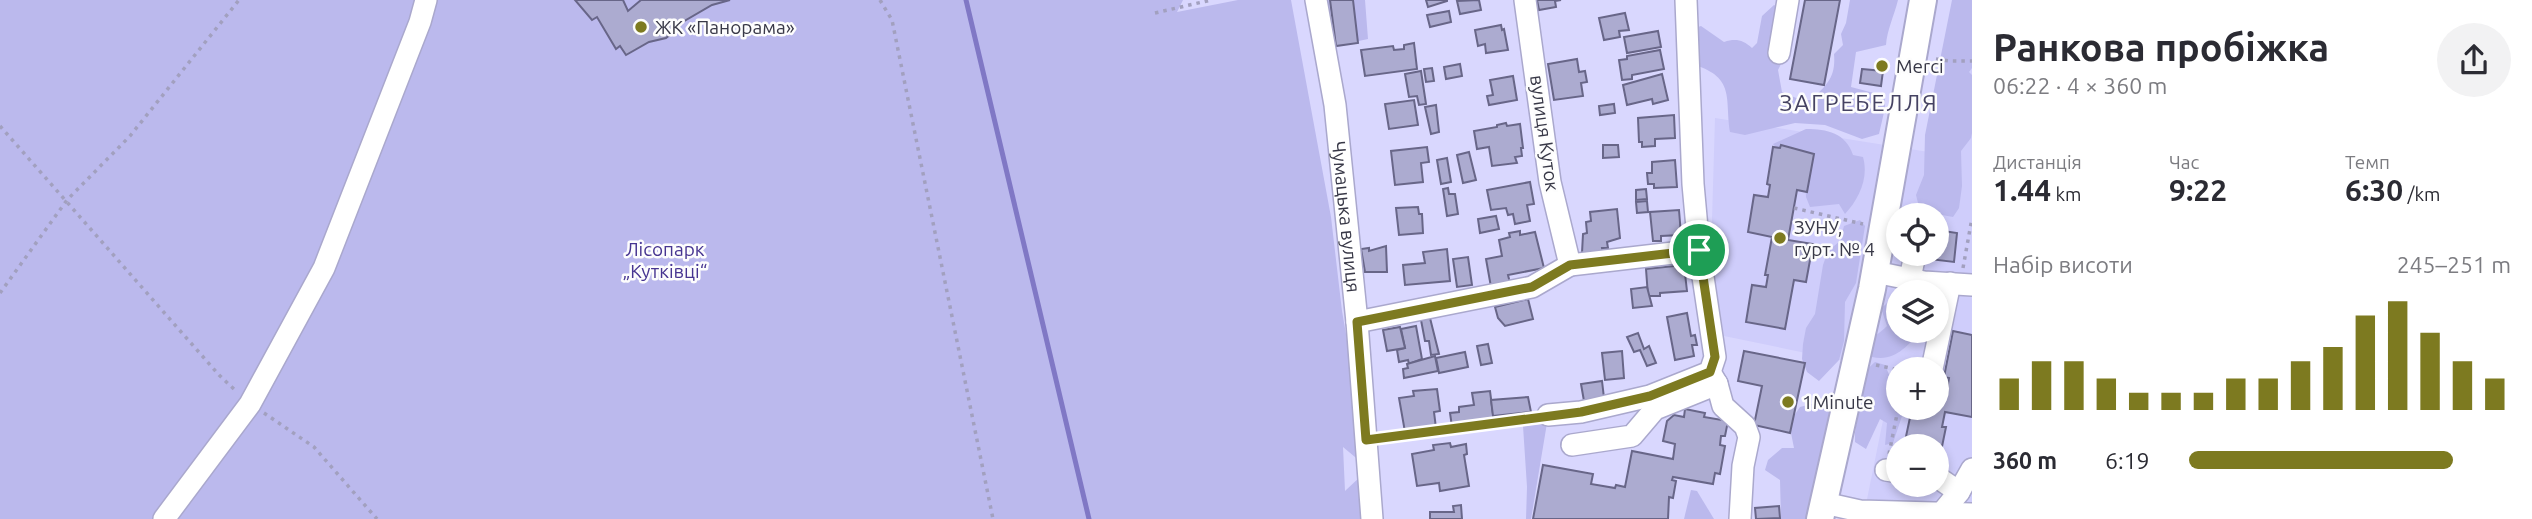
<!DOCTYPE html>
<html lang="uk">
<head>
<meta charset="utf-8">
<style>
	body { margin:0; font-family:Ubuntu,sans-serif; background:#f2f2f3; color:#2b2b33; height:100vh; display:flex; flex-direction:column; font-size:26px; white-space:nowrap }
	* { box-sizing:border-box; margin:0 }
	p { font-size:23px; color:#7c7c81 }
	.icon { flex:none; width:38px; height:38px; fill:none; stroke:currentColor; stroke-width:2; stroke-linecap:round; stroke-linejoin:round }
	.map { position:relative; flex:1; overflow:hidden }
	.side { display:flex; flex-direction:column; background:#fff; width:560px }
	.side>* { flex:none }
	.tools { position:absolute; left:1886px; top:203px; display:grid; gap:14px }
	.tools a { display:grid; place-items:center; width:63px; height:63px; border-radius:50%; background:#fff; box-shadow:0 4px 10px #0003; font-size:35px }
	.pin { position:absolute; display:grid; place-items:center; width:60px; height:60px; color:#fff; margin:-30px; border:4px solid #fff; border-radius:50%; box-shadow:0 2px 7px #0007 }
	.round { display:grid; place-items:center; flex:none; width:74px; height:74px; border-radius:37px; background:#f2f2f3 }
	.summary { display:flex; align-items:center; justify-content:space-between; height:119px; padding:0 21px }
	h1 { font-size:38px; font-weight:700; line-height:52px }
	.metrics { display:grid; grid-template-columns:repeat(3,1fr); gap:10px; height:119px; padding:7px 21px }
	.metrics div { display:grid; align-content:center }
	.metrics b { font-size:30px; font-weight:700 }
	.metrics small { font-size:19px; font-weight:400 }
	.metrics p { font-size:19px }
	.chart { height:196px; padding:14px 21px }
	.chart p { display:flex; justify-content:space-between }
	.chart svg { width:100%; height:126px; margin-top:7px; stroke:#7d7a20; stroke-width:6 }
	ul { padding:0 21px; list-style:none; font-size:23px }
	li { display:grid; grid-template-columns:112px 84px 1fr; align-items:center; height:52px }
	li i { height:18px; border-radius:9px; background:#7d7a20 }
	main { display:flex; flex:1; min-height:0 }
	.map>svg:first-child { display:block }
</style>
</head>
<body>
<main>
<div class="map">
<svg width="1972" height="519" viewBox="0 0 1972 519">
	<rect width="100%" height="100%" fill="#d9d7fe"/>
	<path fill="#cfcdfb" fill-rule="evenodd" d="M1972 0V519H1863L1893 371 1724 336 1711 254 1715 118 1935 153ZM1899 215H1937V254H1899ZM1899 292H1937V331H1899ZM1899 369H1937V408H1899ZM1899 446H1937V485H1899Z"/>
	<g fill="#bbb9ed">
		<path d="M0 0H1183L1177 12 1238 0H1291L1331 217 1342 311 1359 409 1361 462 1343 447 1345 491 1362 475 1368 519H0Z"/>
		<path d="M1326 0H1365L1368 39 1340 45 1338 28H1335L1325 17Z"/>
		<path d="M1850 0H1898C1894 16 1887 30 1886 45L1856 52 1851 87 1885 96V108L1879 134 1862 139 1825 125 1795 123 1745 135 1730 132C1725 98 1735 78 1695 65L1692 29 1701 26 1724 42C1736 38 1743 40 1752 48L1757 43 1762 16 1774 5 1783 9 1786 54 1778 70 1782 92 1801 100H1811C1827 85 1836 77 1834 54L1843 45 1841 34 1846 23Z"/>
		<path d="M1952 0H1972V68L1969 72 1972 75V133L1971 138 1961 151 1962 186 1959 208 1953 217 1920 211 1916 195 1924 175 1925 135Z"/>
		<path d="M1806 129C1827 129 1846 133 1853 155L1863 157C1869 178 1859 199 1845 214L1839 204 1810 207 1806 197 1805 179 1773 144Z"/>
		<path d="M1860 220 1865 226 1856 283 1845 302 1844 341 1839 360 1819 381 1807 372 1802 359 1803 344 1806 328 1815 314 1823 265 1828 251 1840 241 1844 226Z"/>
		<path d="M1908 285 1923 292H1899V331H1922C1906 346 1896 362 1872 357 1866 336 1874 339 1887 326L1881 308C1892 301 1895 290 1908 285Z"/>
		<path d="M1875 362 1885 365 1891 379 1899 387V408H1903V413L1893 443 1885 445 1887 423 1880 419 1866 449 1855 442V433L1864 372Z"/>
		<path d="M1826 400 1832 410 1808 519H1781L1780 480 1765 470 1768 460 1782 448H1794L1789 423 1800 407Z"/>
		<path d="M1547 423 1531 519H1526L1527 487 1523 426Z"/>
		<path d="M1691 490 1697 491 1714 519H1684Z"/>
	</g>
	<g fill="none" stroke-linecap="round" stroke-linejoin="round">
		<path stroke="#8078c5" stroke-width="5" d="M966 0 1089 519"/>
	</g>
	<g fill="#acabd0" stroke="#686688" stroke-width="2">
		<path d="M575 0H623L628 11 641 0H730L712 5 681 23 676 30 666 38 649 42 626 55 620 46 616 49 597 17 592 20Z"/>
		<path d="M1330 0H1353L1358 43 1336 46Z"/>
		<path d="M1426 0H1447V1L1428 7Z"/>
		<path d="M1479 0 1481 10 1460 14 1457 1Z"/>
		<path d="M1537 0H1561L1555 1 1556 7 1539 10Z"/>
		<path d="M1805 0H1840L1824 85 1790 79Z"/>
		<path d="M1449 11 1451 22 1430 27 1427 15Z"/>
		<path d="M1625 13 1629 30 1619 31 1620 37 1604 40 1599 18Z"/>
		<path d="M1501 25 1502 30 1504 29 1508 50 1486 53 1485 44 1478 46 1475 30Z"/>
		<path d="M1658 31 1661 47 1627 53 1624 37Z"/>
		<path d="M1414 43 1417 69 1365 76 1361 50 1393 46 1394 50 1404 49V45Z"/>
		<path d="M1660 50 1664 69 1632 75V79L1622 80 1619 60 1627 59V56Z"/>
		<path d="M1577 59 1579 72 1585 71 1587 82 1581 83 1583 96 1554 100 1548 64Z"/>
		<path d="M1460 64 1462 76 1446 79 1444 67Z"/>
		<path d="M1432 68 1434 81 1426 82 1424 69Z"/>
		<path d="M1862 69 1883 71 1881 86 1860 83Z"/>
		<path d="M1421 71 1426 104 1419 105 1417 96 1409 97 1405 74Z"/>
		<path d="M1662 74 1668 100 1653 104 1652 99 1627 105 1623 85Z"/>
		<path d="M1513 76 1517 100 1489 105 1487 96 1493 95 1490 80Z"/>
		<path d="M1414 100 1418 125 1389 129 1385 104Z"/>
		<path d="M1614 104 1615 113 1600 115 1599 106Z"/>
		<path d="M1436 105 1439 132 1431 134 1425 107Z"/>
		<path d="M1674 115 1675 138 1655 139V146L1642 147V142H1639L1638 118Z"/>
		<path d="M1506 123 1507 126 1520 124 1523 148H1521L1522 156 1515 157 1517 163 1492 166 1489 147 1477 149 1474 131 1497 127V125Z"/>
		<path d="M1603 145H1618L1619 157 1603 158Z"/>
		<path d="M1781 145 1814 154 1807 192 1797 190 1788 240 1813 244 1806 282 1794 280 1785 329 1746 322 1752 285 1766 287 1768 275H1765L1772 237 1748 232 1754 195 1768 197 1770 185 1767 184 1773 147 1780 148Z"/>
		<path d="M1427 147 1429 162 1421 163 1423 182 1395 185 1391 151Z"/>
		<path d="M1469 152 1476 180 1463 183 1457 155Z"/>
		<path d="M1447 158 1451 182 1441 184 1437 160Z"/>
		<path d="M1675 160 1677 187 1654 188V184H1648L1647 173H1652V162Z"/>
		<path d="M1530 182 1534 204 1527 205 1530 221 1515 224 1513 214 1508 215 1506 208 1491 210 1487 190Z"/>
		<path d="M1448 188 1449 194H1455L1458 214 1447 216 1443 189Z"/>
		<path d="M1646 189 1647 199 1636 200V190Z"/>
		<path d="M1647 201 1648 212 1637 213 1636 202Z"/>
		<path d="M1418 207 1419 214H1422L1423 233 1399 235 1396 208Z"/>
		<path d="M1617 209 1620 238 1607 242 1608 248H1602L1603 256 1582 253 1583 234 1587 233 1586 222 1591 221 1590 212Z"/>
		<path d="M1679 210 1681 235 1661 236V241H1653L1650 212Z"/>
		<path d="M1496 216 1499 229 1480 233 1478 219Z"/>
		<path d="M1937 230 1957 233 1954 262 1929 259 1930 254H1937Z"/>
		<path d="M1520 231V235L1535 232 1544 268 1508 275 1510 283 1491 287 1486 259 1502 256 1499 240 1510 237 1509 233Z"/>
		<path d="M1386 246 1387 272H1365L1361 249 1369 248V251Z"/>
		<path d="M1447 249 1450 281 1405 285 1403 265 1425 263 1423 252Z"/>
		<path d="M1468 257 1472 285 1457 287 1453 259Z"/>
		<path d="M1684 265 1687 291 1660 293V296H1648L1646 269Z"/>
		<path d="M1647 287 1652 306 1633 308 1631 289Z"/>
		<path d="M1528 299 1533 319 1505 326 1498 318 1495 307Z"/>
		<path d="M1687 313 1691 336 1695 335 1697 345H1692L1694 356 1675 360 1667 317Z"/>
		<path d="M1430 318 1439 354 1431 355 1429 341H1425L1421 320Z"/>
		<path d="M1416 326 1422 359 1409 364 1408 360 1399 362 1397 350 1405 348 1401 329Z"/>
		<path d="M1400 327 1405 348 1387 351 1383 330Z"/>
		<path d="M1953 331 1972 335V417L1945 412 1942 427H1946L1937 471V446H1904L1912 408H1937V393L1946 395 1949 378 1944 377Z"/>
		<path d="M1638 333 1644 349 1649 346 1656 363 1647 366 1640 350 1634 352 1627 337Z"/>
		<path d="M1488 344 1492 363 1481 365 1477 346Z"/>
		<path d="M1622 351 1624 378 1605 380 1602 353Z"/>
		<path d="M1744 351 1805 363 1790 433 1754 425 1762 386 1738 381Z"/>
		<path d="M1465 352 1468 367 1439 373 1436 358Z"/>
		<path d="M1435 356 1438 371 1404 378 1403 369 1408 368 1407 364Z"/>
		<path d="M1602 381 1604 398 1584 401 1581 384Z"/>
		<path d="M1437 389 1440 411 1434 412 1436 428 1405 432 1399 398 1414 396 1413 391Z"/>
		<path d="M1490 391 1494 422 1452 427 1450 413 1459 412V407L1474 405 1472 393Z"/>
		<path d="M1528 397 1531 412 1493 416 1491 400Z"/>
		<path d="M1685 409 1705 413 1704 417 1728 421 1725 436H1721L1720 445 1725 446 1720 474 1715 473 1713 484 1673 477 1672 480 1676 481 1673 498 1669 497 1668 519H1533L1543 465 1593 474 1591 484 1615 488 1616 485 1625 487 1632 451 1673 459 1675 444 1663 441 1667 421 1674 415 1684 417Z"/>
		<path d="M1450 443 1451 447 1466 444 1467 454 1464 455 1469 486 1440 491 1439 483 1417 486 1412 454 1434 450 1433 445Z"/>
		<path d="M1461 505 1462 519H1430V512H1454L1453 506Z"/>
		<path d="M1779 506 1780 518 1756 519 1755 508Z"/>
	</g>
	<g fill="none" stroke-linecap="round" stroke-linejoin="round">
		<defs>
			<g id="minor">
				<path id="s1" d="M1316 0 1335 105 1357 322 1372 519"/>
				<path d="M1686 0 1693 184 1699 250"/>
				<path d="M1779 53 1788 0"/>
				<path d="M1875 272 1924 282 1972 285"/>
				<path d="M1910 279 1915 254"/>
				<path d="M1357 322 1532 287 1570 265 1550 182 1525 0"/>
				<path d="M1932 369 1950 283"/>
				<path d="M1711 374 1717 384 1723 406 1745 426 1749 437 1743 466 1740 519"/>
				<path d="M1548 415 1581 412 1650 396 1710 372 1715 357 1699 250 1570 265"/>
				<path d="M1572 445 1632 436 1655 409 1717 384"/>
				<path d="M1886 470 1899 472"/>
				<path d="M1937 477 1959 492"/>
				<path d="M1824 503 1860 511 1972 514"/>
				<path d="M1941 514 1959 492 1972 469"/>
				<path d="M164 519 250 404 324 268 420 22 426 0"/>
			</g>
			<path id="major" d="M1820 519 1872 289 1923 0"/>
		</defs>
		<use href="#minor" stroke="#aaa8cd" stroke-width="24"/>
		<use href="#major" stroke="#aaa8cd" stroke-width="30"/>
		<g stroke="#a2a0bf" stroke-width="3.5" stroke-dasharray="3.5 5" stroke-linecap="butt">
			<path d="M880 0 892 20 993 519"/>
			<path d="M1155 13 1211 0"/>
			<path d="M1936 59 1949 61H1972"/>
			<path d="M0 126 219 375 236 391"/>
			<path d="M1794 208 1863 224"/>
			<path d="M1963 268 1972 218"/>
			<path d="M0 293 67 200 130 136 239 0"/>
			<path d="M1876 365 1899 370"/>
			<path d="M264 413 314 447 377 519"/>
			<path d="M1384 438 1529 418"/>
			<path d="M1889 454 1899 404"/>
		</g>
		<use href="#minor" stroke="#fff" stroke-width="21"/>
		<use href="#major" stroke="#fff" stroke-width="26"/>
	</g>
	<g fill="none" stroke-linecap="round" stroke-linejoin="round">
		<defs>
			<path id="route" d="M1699 250 1715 357 1710 372 1650 396 1581 412 1366 440 1357 322 1532 287 1570 265Z"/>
		</defs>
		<use href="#route" stroke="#fff" stroke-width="14"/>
		<use href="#route" stroke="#7d7a20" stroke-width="9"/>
	</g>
	<g fill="#7d7a20" stroke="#fdfdfd" stroke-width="2.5">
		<circle cx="641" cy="27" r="7"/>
		<circle cx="1882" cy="66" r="7"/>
		<circle cx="1780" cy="238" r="7"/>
		<circle cx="1788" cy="402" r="7"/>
	</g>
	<g text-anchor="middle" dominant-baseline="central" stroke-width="5" stroke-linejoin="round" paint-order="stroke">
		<g font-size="19" fill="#383847" stroke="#fdfdfd" text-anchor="start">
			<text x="655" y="27">ЖК «Панорама»</text>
			<text x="1896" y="66">Merci</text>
			<text x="1794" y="227">ЗУНУ,<tspan x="1794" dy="22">гурт. № 4</tspan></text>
			<text x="1802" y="402">1Minute</text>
		</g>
		<g font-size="19" fill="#383847" stroke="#fdfdfd">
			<text transform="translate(1545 133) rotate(82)">вулиця Куток</text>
			<text stroke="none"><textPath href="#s1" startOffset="219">Чумацька вулиця</textPath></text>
		</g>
		<g font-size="19" fill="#473591" stroke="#fdfdfd">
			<text x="665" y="249">Лісопарк<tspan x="665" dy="22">„Кутківці“</tspan></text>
		</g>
		<g font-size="23" letter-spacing="2" fill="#454262" stroke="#fdfdfd">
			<text x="1859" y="102">ЗАГРЕБЕЛЛЯ</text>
		</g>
	</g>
</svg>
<div class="tools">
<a><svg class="icon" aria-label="locate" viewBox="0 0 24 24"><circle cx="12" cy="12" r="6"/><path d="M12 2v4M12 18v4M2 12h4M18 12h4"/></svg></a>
<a><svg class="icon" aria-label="layers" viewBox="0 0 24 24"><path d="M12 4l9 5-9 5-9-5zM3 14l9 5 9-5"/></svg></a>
<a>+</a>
<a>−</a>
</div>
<div class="pin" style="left:1699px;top:250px;background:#1e9e55"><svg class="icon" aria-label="arrive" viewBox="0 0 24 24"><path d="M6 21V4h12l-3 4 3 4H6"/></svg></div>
</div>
<section class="side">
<div class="summary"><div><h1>Ранкова пробіжка</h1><p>06:22 · 4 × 360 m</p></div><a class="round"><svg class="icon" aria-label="share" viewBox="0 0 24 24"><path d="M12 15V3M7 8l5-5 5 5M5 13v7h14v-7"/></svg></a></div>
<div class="metrics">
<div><p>Дистанція</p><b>1.44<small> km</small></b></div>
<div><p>Час</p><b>9:22</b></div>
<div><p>Темп</p><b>6:30<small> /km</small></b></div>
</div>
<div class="chart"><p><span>Набір висоти</span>245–251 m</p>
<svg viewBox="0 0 160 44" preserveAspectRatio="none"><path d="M5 44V33M15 44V27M25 44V27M35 44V33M45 44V38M55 44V38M65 44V38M75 44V33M85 44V33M95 44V27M105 44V22M115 44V11M125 44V6M135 44V17M145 44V27M155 44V33"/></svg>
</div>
<ul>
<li><b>360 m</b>6:19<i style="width:82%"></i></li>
</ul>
</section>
</main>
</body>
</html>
